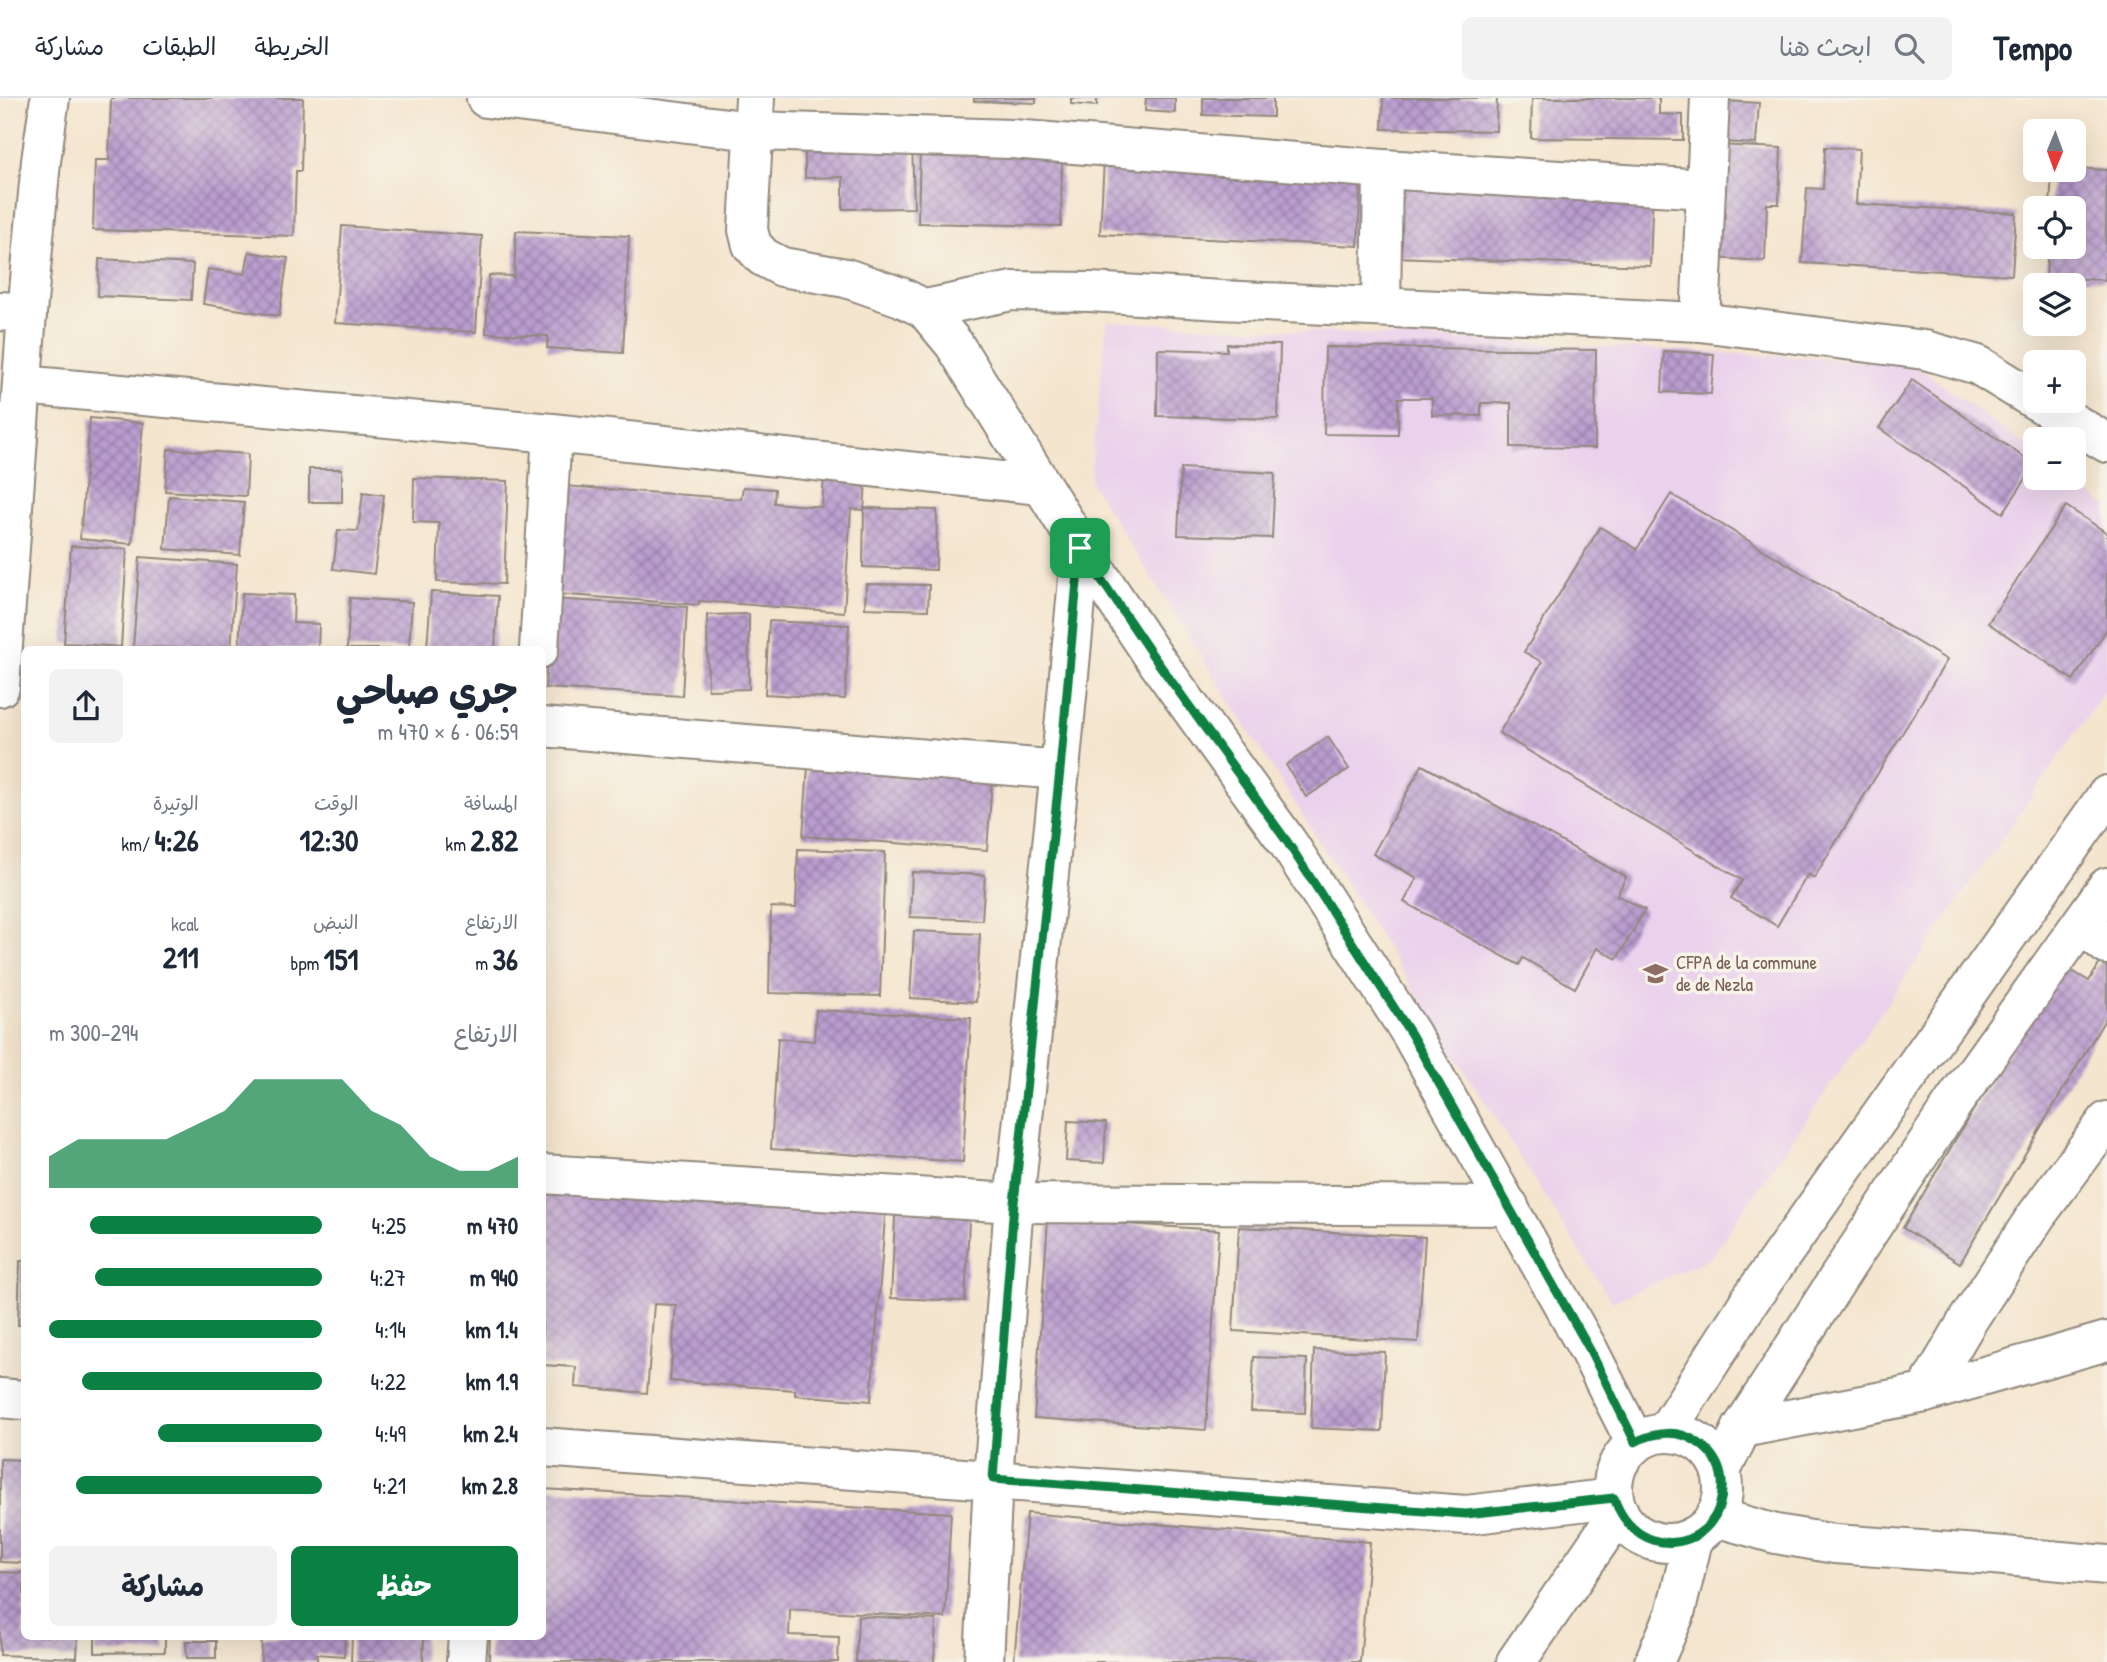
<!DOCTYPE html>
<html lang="ar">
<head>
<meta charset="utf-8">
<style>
	body { margin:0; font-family:"Patrick Hand","Playpen Sans Arabic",sans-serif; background:#f2f2f3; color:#1f2937; direction:rtl; height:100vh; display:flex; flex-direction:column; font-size:26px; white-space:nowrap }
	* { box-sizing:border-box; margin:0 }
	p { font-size:23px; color:#747a83 }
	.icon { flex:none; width:38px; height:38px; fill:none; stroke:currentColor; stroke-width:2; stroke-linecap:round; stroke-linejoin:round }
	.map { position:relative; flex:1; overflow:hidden; direction:ltr }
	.side { position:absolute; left:21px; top:548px; width:525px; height:994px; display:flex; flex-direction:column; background:#fff; border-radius:10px; box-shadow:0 7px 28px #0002; direction:rtl }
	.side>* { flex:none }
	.needle { width:46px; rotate:181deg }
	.fabs { position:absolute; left:2023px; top:21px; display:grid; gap:14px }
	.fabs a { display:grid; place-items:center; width:63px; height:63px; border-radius:10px; background:#fff; box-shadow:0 7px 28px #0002; font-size:35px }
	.pin { position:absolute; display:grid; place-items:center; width:60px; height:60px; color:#fff; margin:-30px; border-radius:14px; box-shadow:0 4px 10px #0006 }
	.round { display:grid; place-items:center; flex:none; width:74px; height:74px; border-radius:10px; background:#f2f2f3 }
	.head { display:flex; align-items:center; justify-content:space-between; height:119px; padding:0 28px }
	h1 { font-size:38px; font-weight:700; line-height:52px }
	.figures { display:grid; grid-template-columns:repeat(3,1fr); gap:10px; height:119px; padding:7px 28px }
	.figures div { display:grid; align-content:center }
	.figures b { font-size:30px; font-weight:700 }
	.figures small { font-size:19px; font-weight:400 }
	.figures p { font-size:19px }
	.chart { height:196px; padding:14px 28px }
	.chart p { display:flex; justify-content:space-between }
	.chart svg { width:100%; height:126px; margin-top:7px; fill:#0b8043; opacity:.7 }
	.action { display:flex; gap:14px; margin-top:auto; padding:14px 28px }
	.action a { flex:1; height:80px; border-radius:10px; background:#0b8043; color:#fff; font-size:28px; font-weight:700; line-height:80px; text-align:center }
	.action a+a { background:#f2f2f3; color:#1f2937 }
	ul { padding:0 28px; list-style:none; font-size:23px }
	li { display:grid; grid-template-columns:112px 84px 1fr; align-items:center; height:52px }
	li i { height:18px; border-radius:9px; background:#0b8043 }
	header { display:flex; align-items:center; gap:42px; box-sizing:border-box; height:98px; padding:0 35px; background:#fff; border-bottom:2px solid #e0e1e3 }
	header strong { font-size:33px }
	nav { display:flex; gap:38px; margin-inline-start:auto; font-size:24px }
	.search { width:490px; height:63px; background:#f2f2f3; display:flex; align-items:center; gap:18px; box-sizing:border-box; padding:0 24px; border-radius:10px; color:#747a83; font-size:26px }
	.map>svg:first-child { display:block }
</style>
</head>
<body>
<header>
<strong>Tempo</strong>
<div class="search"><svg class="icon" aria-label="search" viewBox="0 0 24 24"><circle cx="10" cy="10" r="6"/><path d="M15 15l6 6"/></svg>ابحث هنا</div>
<nav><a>الخريطة</a><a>الطبقات</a><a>مشاركة</a></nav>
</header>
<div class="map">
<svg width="2107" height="1564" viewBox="0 0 2107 1564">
	<defs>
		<pattern id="building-cross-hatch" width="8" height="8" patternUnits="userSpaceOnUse" patternTransform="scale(1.75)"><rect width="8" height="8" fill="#ba9dcf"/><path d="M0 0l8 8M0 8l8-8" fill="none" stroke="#9780a8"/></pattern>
	</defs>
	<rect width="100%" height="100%" fill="#f7f3e8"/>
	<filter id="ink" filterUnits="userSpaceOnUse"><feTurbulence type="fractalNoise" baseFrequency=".0143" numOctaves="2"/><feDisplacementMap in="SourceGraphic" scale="14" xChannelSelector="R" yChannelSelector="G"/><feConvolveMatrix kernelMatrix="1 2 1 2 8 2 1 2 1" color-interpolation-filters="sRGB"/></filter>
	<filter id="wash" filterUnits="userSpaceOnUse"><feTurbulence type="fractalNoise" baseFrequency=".00686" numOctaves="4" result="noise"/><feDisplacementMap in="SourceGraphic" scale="28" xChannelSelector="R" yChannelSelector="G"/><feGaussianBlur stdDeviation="1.57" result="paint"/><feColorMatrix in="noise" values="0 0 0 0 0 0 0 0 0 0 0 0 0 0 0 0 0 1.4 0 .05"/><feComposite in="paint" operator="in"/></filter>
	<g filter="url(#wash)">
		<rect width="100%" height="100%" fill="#f4e5ce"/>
		<path fill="#ead1ec" d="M1107 223 1912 265 2035 355V380H2069L2107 408V590L1710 1160 1612 1204 1090 383Z"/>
		<g id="blocks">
			<g fill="url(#building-cross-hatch)">
				<path d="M111 0H303L301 73H296L294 138 93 132 95 62H109Z"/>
				<path d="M974 0H1036V5L974 3Z"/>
				<path d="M1071 0H1097V8L1071 6Z"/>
				<path d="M1146 0H1175V15L1145 13Z"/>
				<path d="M1203 0H1273V19L1203 17Z"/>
				<path d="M1383 0H1497L1496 33 1382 31Z"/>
				<path d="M1532 0H1659V16L1683 17V42L1531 40Z"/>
				<path d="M1724 3 1759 5 1756 46 1723 44Z"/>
				<path d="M912 44 914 110 843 111V79L805 80V47Z"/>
				<path d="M1717 47 1781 50 1779 106H1767L1765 163 1712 160Z"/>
				<path d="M1825 49 1859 51 1856 106 2016 115 2012 177 1802 165 1807 90 1823 91Z"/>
				<path d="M920 51 1062 54 1061 128 918 125Z"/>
				<path d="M1104 62 1361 74 1358 148 1100 136Z"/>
				<path d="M2074 70 2107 72 2105 182 2046 179 2048 149H2074V110H2050L2052 72Z"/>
				<path d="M1396 81 1653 88 1650 168 1393 159Z"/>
				<path d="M342 128 482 138 476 234 335 225Z"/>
				<path d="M516 133 629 138 623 255 547 250 548 238 486 235 489 177 512 178 514 181Z"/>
				<path d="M249 154 288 160 279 218 203 206 208 171 245 176Z"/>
				<path d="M99 161 193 166 191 202 98 198Z"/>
				<path d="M1227 246 1280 247 1278 321 1157 318 1158 251 1227 253Z"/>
				<path d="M1325 249 1596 252 1595 350 1511 349V305H1481V318L1432 317V300H1398V337L1324 336Z"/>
				<path d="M1664 253 1714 256 1711 296 1662 294Z"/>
				<path d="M1912 282 2035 367 2003 415 1879 330Z"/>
				<path d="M90 320 143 325 132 446 80 441Z"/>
				<path d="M168 351 248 356 246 398 165 393Z"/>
				<path d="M1181 370 1275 375 1272 440 1178 437Z"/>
				<rect x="309" y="371" width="33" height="33"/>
				<path d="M824 379 866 383 864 412 851 411 844 514 699 503V507L543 495 551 387 741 401 743 389 775 391 774 405 822 409Z"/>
				<path d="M414 380 508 383 504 486 437 484 439 425 413 424Z"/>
				<path d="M363 394 384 397 374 476 333 471 338 432 358 433Z"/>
				<path d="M1671 396 1947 562 1814 780 1808 776 1777 828 1731 800 1742 782 1499 635 1542 564 1524 554 1600 429 1637 451Z"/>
				<path d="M169 398 244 404 240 457 165 451Z"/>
				<path d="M2066 408 2107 435V531L2073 582 1988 525Z"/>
				<path d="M864 410 937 412 936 472 863 469Z"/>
				<path d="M71 448 127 451 121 549 64 545Z"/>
				<path d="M140 459 237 466 231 551 133 549Z"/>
				<path d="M866 486 929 487 928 512 865 510Z"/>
				<path d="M431 494 498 498 495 551H427Z"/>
				<path d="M242 495 294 497 293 525 319 526 318 551H239Z"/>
				<path d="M350 500 412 504 409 551H347Z"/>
				<path d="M550 501 687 509 682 598 545 590Z"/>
				<path d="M749 516V591L708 592 707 517Z"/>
				<path d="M769 523 849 527 845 601 765 596Z"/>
				<path d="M1328 639 1349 671 1306 699 1286 667Z"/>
				<path d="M809 655 993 669 987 752 803 738Z"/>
				<path d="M1422 667 1626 779 1617 797 1645 812 1617 861 1597 850 1575 890 1523 860 1519 867 1404 804 1417 780 1373 756Z"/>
				<path d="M798 751 885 754 880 898 769 895 771 809 796 810Z"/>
				<path d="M912 774 985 777 982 822 910 819Z"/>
				<path d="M914 833 980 836 976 904 910 900Z"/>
				<path d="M2107 854V918L1960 1165 1903 1130 2060 866 2089 883Z"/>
				<path d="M816 912 971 920 963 1064 771 1051 778 940 814 943Z"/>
				<path d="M1068 1023 1106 1025 1104 1065 1066 1063Z"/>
				<path d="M542 1081 886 1107 871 1303 795 1297V1292L670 1283 676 1207 654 1206 647 1295 575 1289 576 1269 542 1267Z"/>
				<path d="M896 1100 970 1104 965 1203 891 1200Z"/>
				<path d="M1048 1121 1219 1132 1206 1332 1034 1320Z"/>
				<path d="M1239 1129 1425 1139 1418 1244 1233 1233Z"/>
				<path d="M20 1163H24V1227H18Z"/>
				<path d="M1314 1252 1385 1254 1382 1333 1311 1330Z"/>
				<path d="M1254 1259 1307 1261 1305 1315 1251 1313Z"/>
				<path d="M0 1361 24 1362V1465L0 1464Z"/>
				<path d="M542 1391 951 1415 945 1520 790 1511 789 1537 839 1539 838 1564H489L490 1538H542Z"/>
				<path d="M1027 1415 1370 1444 1360 1564H1014Z"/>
				<path d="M0 1474 24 1475V1538H78L77 1560 0 1557Z"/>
				<path d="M858 1518 936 1522 934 1564H856Z"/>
				<path d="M95 1538H165V1554L95 1555Z"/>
				<path d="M262 1538H345L344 1558 317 1556V1564H261Z"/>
				<path d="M352 1538H424L423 1564H351Z"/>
				<path d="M186 1543H216V1560H187Z"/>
			</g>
		</g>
	</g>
	<g filter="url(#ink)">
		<use href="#blocks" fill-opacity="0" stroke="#90887c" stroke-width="2"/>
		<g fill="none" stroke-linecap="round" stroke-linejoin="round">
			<defs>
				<g id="minor">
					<path d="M486 0 752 33 1012 41 1383 71 1706 91"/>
					<path d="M755 0 748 132 752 147 763 159 782 169 846 180 901 199 925 211 954 246 1081 450 1151 555 1288 745 1411 936 1589 1253 1635 1344"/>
					<path d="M1381 209 1383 71"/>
					<path d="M925 211 1012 193 1090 194 1221 202 1700 224 1925 252 1978 267 2035 302"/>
					<path d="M0 213 27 215 0 589"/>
					<path d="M27 215 41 63 50 0"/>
					<path d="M1700 224 1710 0"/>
					<path d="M22 287 552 335 1040 387"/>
					<path d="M2037 303 2107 345"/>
					<path d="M1081 450 1060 672 1014 1105 1509 1108"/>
					<path d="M539 551 552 335"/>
					<path d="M542 629 1060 672"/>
					<path d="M2082 827 2107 847"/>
					<path d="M542 1076 1014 1105 993 1381 984 1564"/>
					<path d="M1925 1295 1968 1222 2036 1118 2107 1023"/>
					<path d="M0 1300 24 1302"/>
					<path d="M1742 1330 1925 1295 2107 1243"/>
					<path d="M542 1349 1466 1417 1614 1400"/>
					<path d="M1715 1419 1776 1436 1835 1446 1993 1457 2107 1467"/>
					<path d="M466 1564 468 1538"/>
				</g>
				<g id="tertiary">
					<path d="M1665 1335 1750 1202 2107 697"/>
					<circle cx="1668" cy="1390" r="55"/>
					<path d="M1721 1373 1742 1330 1848 1165 1954 1004 2107 789"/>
					<path d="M1516 1564 1619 1414"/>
					<path d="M1654 1564 1675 1516 1694 1438"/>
				</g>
			</defs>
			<use href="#minor" stroke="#90887c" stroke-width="42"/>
			<use href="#tertiary" stroke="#90887c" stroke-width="42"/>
			<use href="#minor" stroke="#fff" stroke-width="38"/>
			<use href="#tertiary" stroke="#fff" stroke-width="38"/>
		</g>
	</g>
	<g fill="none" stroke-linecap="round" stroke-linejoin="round" filter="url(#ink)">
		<defs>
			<path id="route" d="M1080 450 1151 555 1288 745 1411 936 1590 1252 1635 1344C1655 1334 1678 1331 1697 1344 1711 1353 1720 1366 1722 1383 1727 1452 1638 1470 1614 1400L1466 1416 993 1381 1014 1105 1060 672Z"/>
		</defs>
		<use href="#route" stroke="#fff" stroke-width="14"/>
		<use href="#route" stroke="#0b8043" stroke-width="9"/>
	</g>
	<defs>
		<symbol id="university-bare" viewBox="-9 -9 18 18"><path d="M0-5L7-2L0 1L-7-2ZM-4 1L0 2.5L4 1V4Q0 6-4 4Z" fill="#8d6e63" stroke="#f7f3e8" stroke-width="2.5" paint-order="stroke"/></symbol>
	</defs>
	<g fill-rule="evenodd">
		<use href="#university-bare" x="1638" y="858" width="35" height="35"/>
	</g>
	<g text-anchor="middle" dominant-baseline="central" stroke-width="7" stroke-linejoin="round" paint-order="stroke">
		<g font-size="19" fill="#785e54" stroke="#f7f3e8" text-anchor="start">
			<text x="1676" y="864">CFPA de la commune<tspan x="1676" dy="22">de de Nezla</tspan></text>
		</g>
	</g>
</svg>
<div class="fabs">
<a><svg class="needle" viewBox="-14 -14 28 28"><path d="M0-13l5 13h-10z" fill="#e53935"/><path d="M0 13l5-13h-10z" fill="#747a83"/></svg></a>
<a><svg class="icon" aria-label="locate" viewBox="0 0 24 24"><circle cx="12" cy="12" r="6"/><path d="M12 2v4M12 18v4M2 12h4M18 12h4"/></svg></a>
<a><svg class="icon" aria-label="layers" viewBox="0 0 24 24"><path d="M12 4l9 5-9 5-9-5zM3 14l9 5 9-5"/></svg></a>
<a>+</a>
<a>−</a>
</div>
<div class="pin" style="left:1080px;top:450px;background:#1e9e55"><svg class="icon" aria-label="arrive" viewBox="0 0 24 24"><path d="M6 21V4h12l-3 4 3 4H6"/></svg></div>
<section class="side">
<div class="head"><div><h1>جري صباحي</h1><p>06:59 · 6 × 470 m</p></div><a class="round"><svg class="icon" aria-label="share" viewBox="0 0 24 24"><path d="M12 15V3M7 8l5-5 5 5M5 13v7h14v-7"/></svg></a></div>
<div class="figures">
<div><p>المسافة</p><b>2.82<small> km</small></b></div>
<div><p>الوقت</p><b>12:30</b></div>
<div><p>الوتيرة</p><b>4:26<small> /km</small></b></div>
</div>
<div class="figures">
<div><p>الارتفاع</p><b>36<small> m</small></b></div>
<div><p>النبض</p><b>151<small> bpm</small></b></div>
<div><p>kcal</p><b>211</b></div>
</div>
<div class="chart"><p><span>الارتفاع</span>294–300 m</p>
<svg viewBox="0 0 160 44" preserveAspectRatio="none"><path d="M0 44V33L10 27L20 27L30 27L40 27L50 22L60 17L70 6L80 6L90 6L100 6L110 17L120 22L130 33L140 38L150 38L160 33V44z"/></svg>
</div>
<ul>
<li><b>470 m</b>4:25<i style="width:85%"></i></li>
<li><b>940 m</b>4:27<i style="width:83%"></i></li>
<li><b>1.4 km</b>4:14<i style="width:100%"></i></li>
<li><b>1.9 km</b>4:22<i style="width:88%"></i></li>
<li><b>2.4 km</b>4:49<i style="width:60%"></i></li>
<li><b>2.8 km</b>4:21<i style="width:90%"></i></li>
</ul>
<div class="action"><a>حفظ</a><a>مشاركة</a></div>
</section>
</div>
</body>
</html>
